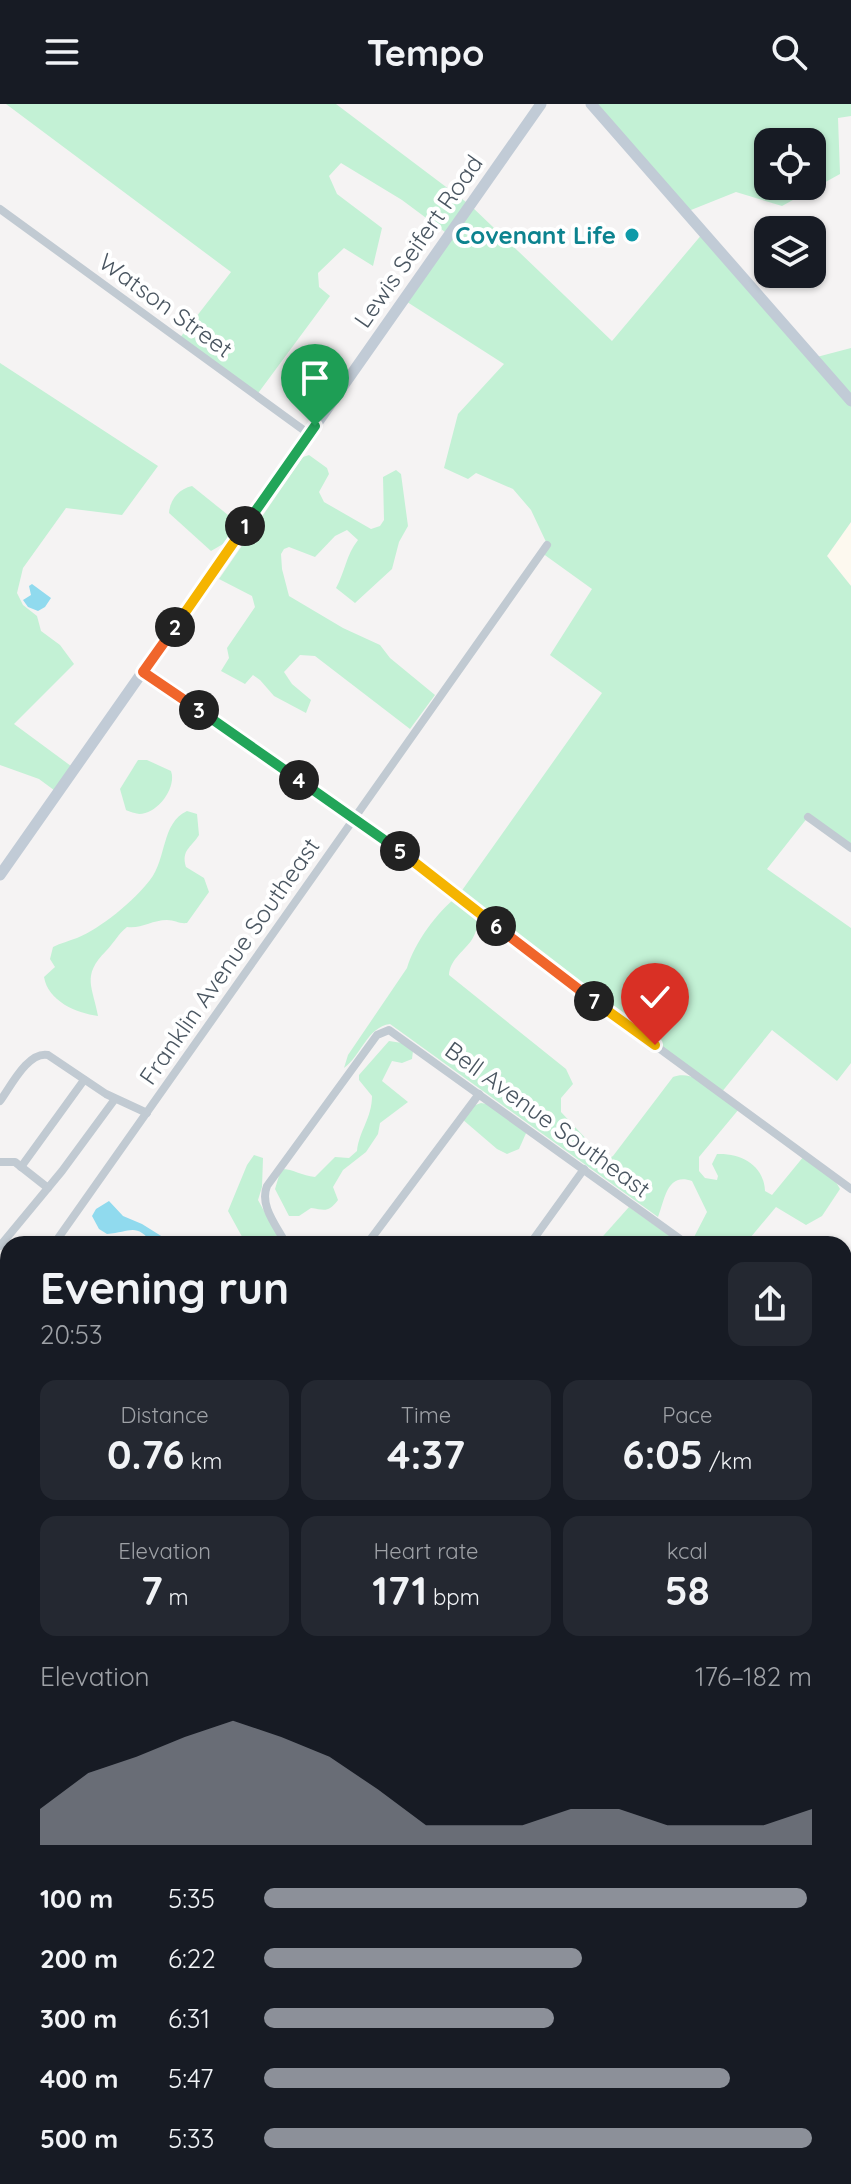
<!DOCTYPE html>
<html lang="en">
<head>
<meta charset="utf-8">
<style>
	body { margin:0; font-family:Quicksand,sans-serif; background:#242831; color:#f1f3f6; height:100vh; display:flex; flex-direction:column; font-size:30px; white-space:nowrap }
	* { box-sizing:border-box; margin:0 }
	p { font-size:26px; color:#9ea1a6 }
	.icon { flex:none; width:44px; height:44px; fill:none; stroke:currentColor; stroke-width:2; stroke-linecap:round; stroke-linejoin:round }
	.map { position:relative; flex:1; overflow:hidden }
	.panel { position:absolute; left:0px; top:1132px; width:852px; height:948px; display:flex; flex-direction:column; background:#171b24; border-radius:24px 24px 0 0; box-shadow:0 2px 6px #0004 }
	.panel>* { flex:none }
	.buttons { position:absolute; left:754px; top:24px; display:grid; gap:16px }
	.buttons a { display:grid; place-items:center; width:72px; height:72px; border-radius:16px; background:#171b24; box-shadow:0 2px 6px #0004; font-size:40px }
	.pin { position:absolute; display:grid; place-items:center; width:68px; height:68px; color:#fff; margin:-82px -34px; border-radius:50% 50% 50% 0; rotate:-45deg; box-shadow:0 0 8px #0007 }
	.pin .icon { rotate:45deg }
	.km { position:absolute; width:40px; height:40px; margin:-20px; border-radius:50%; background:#222; color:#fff; font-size:22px; line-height:40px; text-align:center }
	.round { display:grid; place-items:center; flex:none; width:84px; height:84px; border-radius:16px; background:#242831 }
	.overview { display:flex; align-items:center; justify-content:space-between; height:136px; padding:0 40px }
	h1 { font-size:44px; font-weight:700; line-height:60px }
	.stats { display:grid; grid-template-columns:repeat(3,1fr); gap:12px; height:136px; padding:8px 40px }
	.stats div { display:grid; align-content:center; border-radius:16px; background:#242831; text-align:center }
	.stats b { font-size:40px; font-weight:700 }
	.stats small { font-size:22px; font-weight:400 }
	.stats p { font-size:22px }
	.chart { height:224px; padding:16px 40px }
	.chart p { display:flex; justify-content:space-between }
	.chart svg { width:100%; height:144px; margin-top:8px; fill:#8c9099; opacity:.7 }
	ul { padding:0 40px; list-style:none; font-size:26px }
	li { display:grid; grid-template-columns:128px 96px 1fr; align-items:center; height:60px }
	li i { height:20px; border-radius:10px; background:#8c9099 }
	header { display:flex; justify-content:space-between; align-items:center; height:104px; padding:0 40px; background:#171b24; font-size:36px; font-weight:700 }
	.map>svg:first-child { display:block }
</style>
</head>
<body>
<header><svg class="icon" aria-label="menu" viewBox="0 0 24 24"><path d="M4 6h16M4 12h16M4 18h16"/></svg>Tempo<svg class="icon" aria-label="search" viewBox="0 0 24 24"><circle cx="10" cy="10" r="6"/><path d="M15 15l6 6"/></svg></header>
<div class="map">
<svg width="851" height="2080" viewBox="0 0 851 2080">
	<rect width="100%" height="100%" fill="#f5f3f3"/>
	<g fill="#fdf9ef">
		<path d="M851 418V482L827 452Z"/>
		<path d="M844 1540H851V1631L844 1642Z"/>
	</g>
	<g fill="#c3f1d5" fill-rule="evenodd">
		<path d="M6 0H336L470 101 612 237 703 129 813 254 851 244V418L827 452 851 482V744L808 713 767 765 851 824V959L837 977 772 926 721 989 481 811C478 820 476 830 471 837 462 849 450 856 449 871L566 965 573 980 561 994V1008L603 1053 608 1055 613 1052 673 973C696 964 720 992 739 1005L699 1053V1067L705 1074 717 1076 718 1072 712 1060 717 1050C741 1049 764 1061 765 1087L772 1091 804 1052 836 1078 840 1085 822 1112 806 1121 776 1103 745 1140H695L692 1137 707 1108 692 1077C667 1068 665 1095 658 1113L390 920C367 923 361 952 344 964L348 951 407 864C415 838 437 808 458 792L602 589 550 551 592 485 542 449 547 440 531 406 513 385 476 369 468 375 444 364 458 310 504 260 404 196 449 131 402 96 341 59 329 72 337 90 382 124 373 162 344 144 318 169 319 183 330 192 256 292 179 235 231 168Z"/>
		<path d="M591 0H851V12L838 14 840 70 782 102 736 88 686 108ZM768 38H812V82H768Z"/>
		<path d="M0 259 158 362 122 411 66 404 23 464 17 489 23 501 37 512 41 527 60 541 74 560 14 620 75 665 58 689 39 675 0 661Z"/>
		<path d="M309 351 327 364 329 370 319 388 324 398 371 425 380 422 384 416 383 373 396 366 401 370 408 422 399 438 392 465 355 499 336 484C345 468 346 451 358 436L347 426 335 432 315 453 289 443 284 445 281 450 282 465 289 492 343 524 380 541 390 554 435 591 410 625 315 552 300 551 284 568 292 580 311 596 306 609 274 592 260 576 253 571 245 580 221 567 229 554 227 544 255 503 252 492 219 475 303 353Z"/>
		<path d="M192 382 228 411 233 427 223 440 211 447 169 409C170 395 179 385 192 382Z"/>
		<path d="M138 656H147L171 667C177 683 158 710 139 710 138 710 127 707 126 706L120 685Z"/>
		<path d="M187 707 197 710 199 731C191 744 181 746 186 763L204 774 209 788 187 819C179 820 175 816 167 816 152 816 141 825 127 823 118 830 114 839 106 847 81 872 93 883 98 912 76 909 48 897 44 873L55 863 50 855 53 843C61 839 69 837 77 834 100 825 135 796 150 776 167 755 161 719 187 707Z"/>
		<path d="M389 937 402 939 413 947 412 955 402 959 392 957 382 977 408 998 380 1019 378 1030 366 1048 343 1066 333 1083 338 1096C328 1109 325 1106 311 1104L299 1112H289L275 1085 281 1065C294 1065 302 1072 315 1073L335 1053 349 1054 357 1047C359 1027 372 1014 372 992L359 976V971Z"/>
		<path d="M481 999 487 1000 527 1027 519 1045 507 1050 497 1045 462 1015 473 1002Z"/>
		<path d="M254 1051 263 1054 262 1083 258 1096 282 1140H246L228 1107 247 1061Z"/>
		<path d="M629 1103 681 1140H596Z"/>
		<path d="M0 1253 8 1259V1357L0 1349Z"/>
		<path d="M851 1358V1456L844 1455V1368Z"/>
		<path d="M8 1851V2072H311L309 2080H0V1862Z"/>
		<path d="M399 2072H464L463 2080H395Z"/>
	</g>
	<g fill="#90daee">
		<path d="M32 480 51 494 45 503 38 507 28 503 23 496 31 491 29 482Z"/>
		<path d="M109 1097 123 1112 142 1120 174 1140H153C136 1118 131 1128 107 1130L99 1125 92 1112 96 1105Z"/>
	</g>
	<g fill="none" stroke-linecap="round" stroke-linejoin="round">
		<g stroke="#c1cad2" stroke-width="8">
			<path d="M0 105 309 330"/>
			<path d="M143 568 388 738 555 868 851 1085"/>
			<path d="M808 713 851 744"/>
			<path d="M0 997C11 982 28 947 48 951L106 990 147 1009"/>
			<path d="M0 1058H15L48 1084"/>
			<path d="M21 1063 84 976"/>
			<path d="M54 1140 547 441"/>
			<path d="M286 1140C277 1122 259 1102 267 1082L377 931 389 926 687 1140"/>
			<path d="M367 1140 479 990"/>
			<path d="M530 1140 584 1065"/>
			<path d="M0 1142 62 1067 115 995"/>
			<path d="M844 1240 851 1231"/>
			<path d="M0 1447 8 1436"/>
			<path d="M844 1644 851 1635"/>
			<path d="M0 1659 8 1648"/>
			<path d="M0 1722 8 1728"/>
			<path d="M844 1795 851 1800"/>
			<path d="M844 1842 851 1832"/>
			<path d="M0 1862 8 1851"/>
			<path d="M844 2038 851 2029"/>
			<path d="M482 2072 493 2080"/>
			<path d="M387 2080 393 2072"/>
		</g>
		<g stroke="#c1cbd6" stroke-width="11">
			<path d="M591 0 851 297"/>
			<path d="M0 771 541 0"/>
		</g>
		<g stroke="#b3c2d1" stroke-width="12">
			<path d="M0 1195 8 1201"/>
			<path d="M844 1590H851"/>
		</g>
	</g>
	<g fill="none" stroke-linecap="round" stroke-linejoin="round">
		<defs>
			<path id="split-1" d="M245 422 315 322"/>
			<path id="split-2" d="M175 523 245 422"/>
			<path id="split-3" d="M175 523 143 568 199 606"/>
			<path id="split-4" d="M199 606 299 676"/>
			<path id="split-5" d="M299 676 400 747"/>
			<path id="split-6" d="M400 747 496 822"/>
			<path id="split-7" d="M496 822 594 897"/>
			<path id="split-8" d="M594 897 655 941"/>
		</defs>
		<use href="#split-1" stroke="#fff" stroke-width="16"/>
		<use href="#split-2" stroke="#fff" stroke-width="16"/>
		<use href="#split-3" stroke="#fff" stroke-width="16"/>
		<use href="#split-4" stroke="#fff" stroke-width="16"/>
		<use href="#split-5" stroke="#fff" stroke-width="16"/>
		<use href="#split-6" stroke="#fff" stroke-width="16"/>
		<use href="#split-7" stroke="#fff" stroke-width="16"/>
		<use href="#split-8" stroke="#fff" stroke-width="16"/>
		<use href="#split-1" stroke="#22a559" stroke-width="10"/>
		<use href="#split-2" stroke="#f5b400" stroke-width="10"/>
		<use href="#split-3" stroke="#f0652b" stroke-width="10"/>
		<use href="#split-4" stroke="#22a559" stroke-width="10"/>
		<use href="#split-5" stroke="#22a559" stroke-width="10"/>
		<use href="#split-6" stroke="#f5b400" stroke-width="10"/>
		<use href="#split-7" stroke="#f0652b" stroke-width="10"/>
		<use href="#split-8" stroke="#f5b400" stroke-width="10"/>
	</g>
	<circle fill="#0f9aa8" stroke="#fff" stroke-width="3" cx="632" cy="131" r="8"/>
	<g text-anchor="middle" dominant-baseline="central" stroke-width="8" stroke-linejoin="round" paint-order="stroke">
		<g font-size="24" font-weight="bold" fill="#0d838f" stroke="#fff" text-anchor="end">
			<text x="616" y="131">Covenant Life</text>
		</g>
		<g font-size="24" fill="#4a5661" stroke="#fff">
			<text transform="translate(418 137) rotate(-55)">Lewis Seifert Road</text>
			<text transform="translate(166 201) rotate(36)">Watson Street</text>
			<text transform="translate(229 857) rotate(-55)">Franklin Avenue Southeast</text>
			<text transform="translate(548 1015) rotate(36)">Bell Avenue Southeast</text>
		</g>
	</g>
</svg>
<div class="buttons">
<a><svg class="icon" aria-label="locate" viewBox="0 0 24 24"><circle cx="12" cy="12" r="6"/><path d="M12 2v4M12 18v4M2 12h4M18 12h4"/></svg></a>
<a><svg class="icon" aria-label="layers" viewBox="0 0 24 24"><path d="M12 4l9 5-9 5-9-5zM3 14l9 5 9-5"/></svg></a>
</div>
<div class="pin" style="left:315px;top:322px;background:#1e9e55"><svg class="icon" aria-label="arrive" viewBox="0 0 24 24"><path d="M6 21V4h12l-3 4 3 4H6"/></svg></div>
<div class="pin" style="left:655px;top:941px;background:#d93025"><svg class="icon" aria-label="check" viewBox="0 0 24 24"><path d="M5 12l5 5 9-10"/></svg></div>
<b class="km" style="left:245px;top:422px">1</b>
<b class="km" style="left:175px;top:523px">2</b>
<b class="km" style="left:199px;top:606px">3</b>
<b class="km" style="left:299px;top:676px">4</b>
<b class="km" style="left:400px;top:747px">5</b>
<b class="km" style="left:496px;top:822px">6</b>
<b class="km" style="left:594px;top:897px">7</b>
<section class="panel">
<div class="overview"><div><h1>Evening run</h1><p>20:53</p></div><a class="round"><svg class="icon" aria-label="share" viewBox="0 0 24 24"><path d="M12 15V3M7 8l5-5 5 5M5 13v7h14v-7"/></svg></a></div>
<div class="stats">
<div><p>Distance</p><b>0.76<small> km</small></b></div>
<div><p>Time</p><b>4:37</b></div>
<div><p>Pace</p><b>6:05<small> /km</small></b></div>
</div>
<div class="stats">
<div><p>Elevation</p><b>7<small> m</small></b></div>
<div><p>Heart rate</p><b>171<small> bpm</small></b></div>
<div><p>kcal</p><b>58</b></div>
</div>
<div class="chart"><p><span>Elevation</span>176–182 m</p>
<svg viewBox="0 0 160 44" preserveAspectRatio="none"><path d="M0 44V33L10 22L20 17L30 11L40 6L50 11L60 17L70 27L80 38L90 38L100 38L110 33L120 33L130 38L140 38L150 38L160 33V44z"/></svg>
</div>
<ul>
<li><b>100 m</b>5:35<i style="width:99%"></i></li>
<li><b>200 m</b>6:22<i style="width:58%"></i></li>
<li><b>300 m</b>6:31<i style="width:53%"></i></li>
<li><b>400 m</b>5:47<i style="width:85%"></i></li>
<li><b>500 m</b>5:33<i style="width:100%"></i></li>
</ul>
</section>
</div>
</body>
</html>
